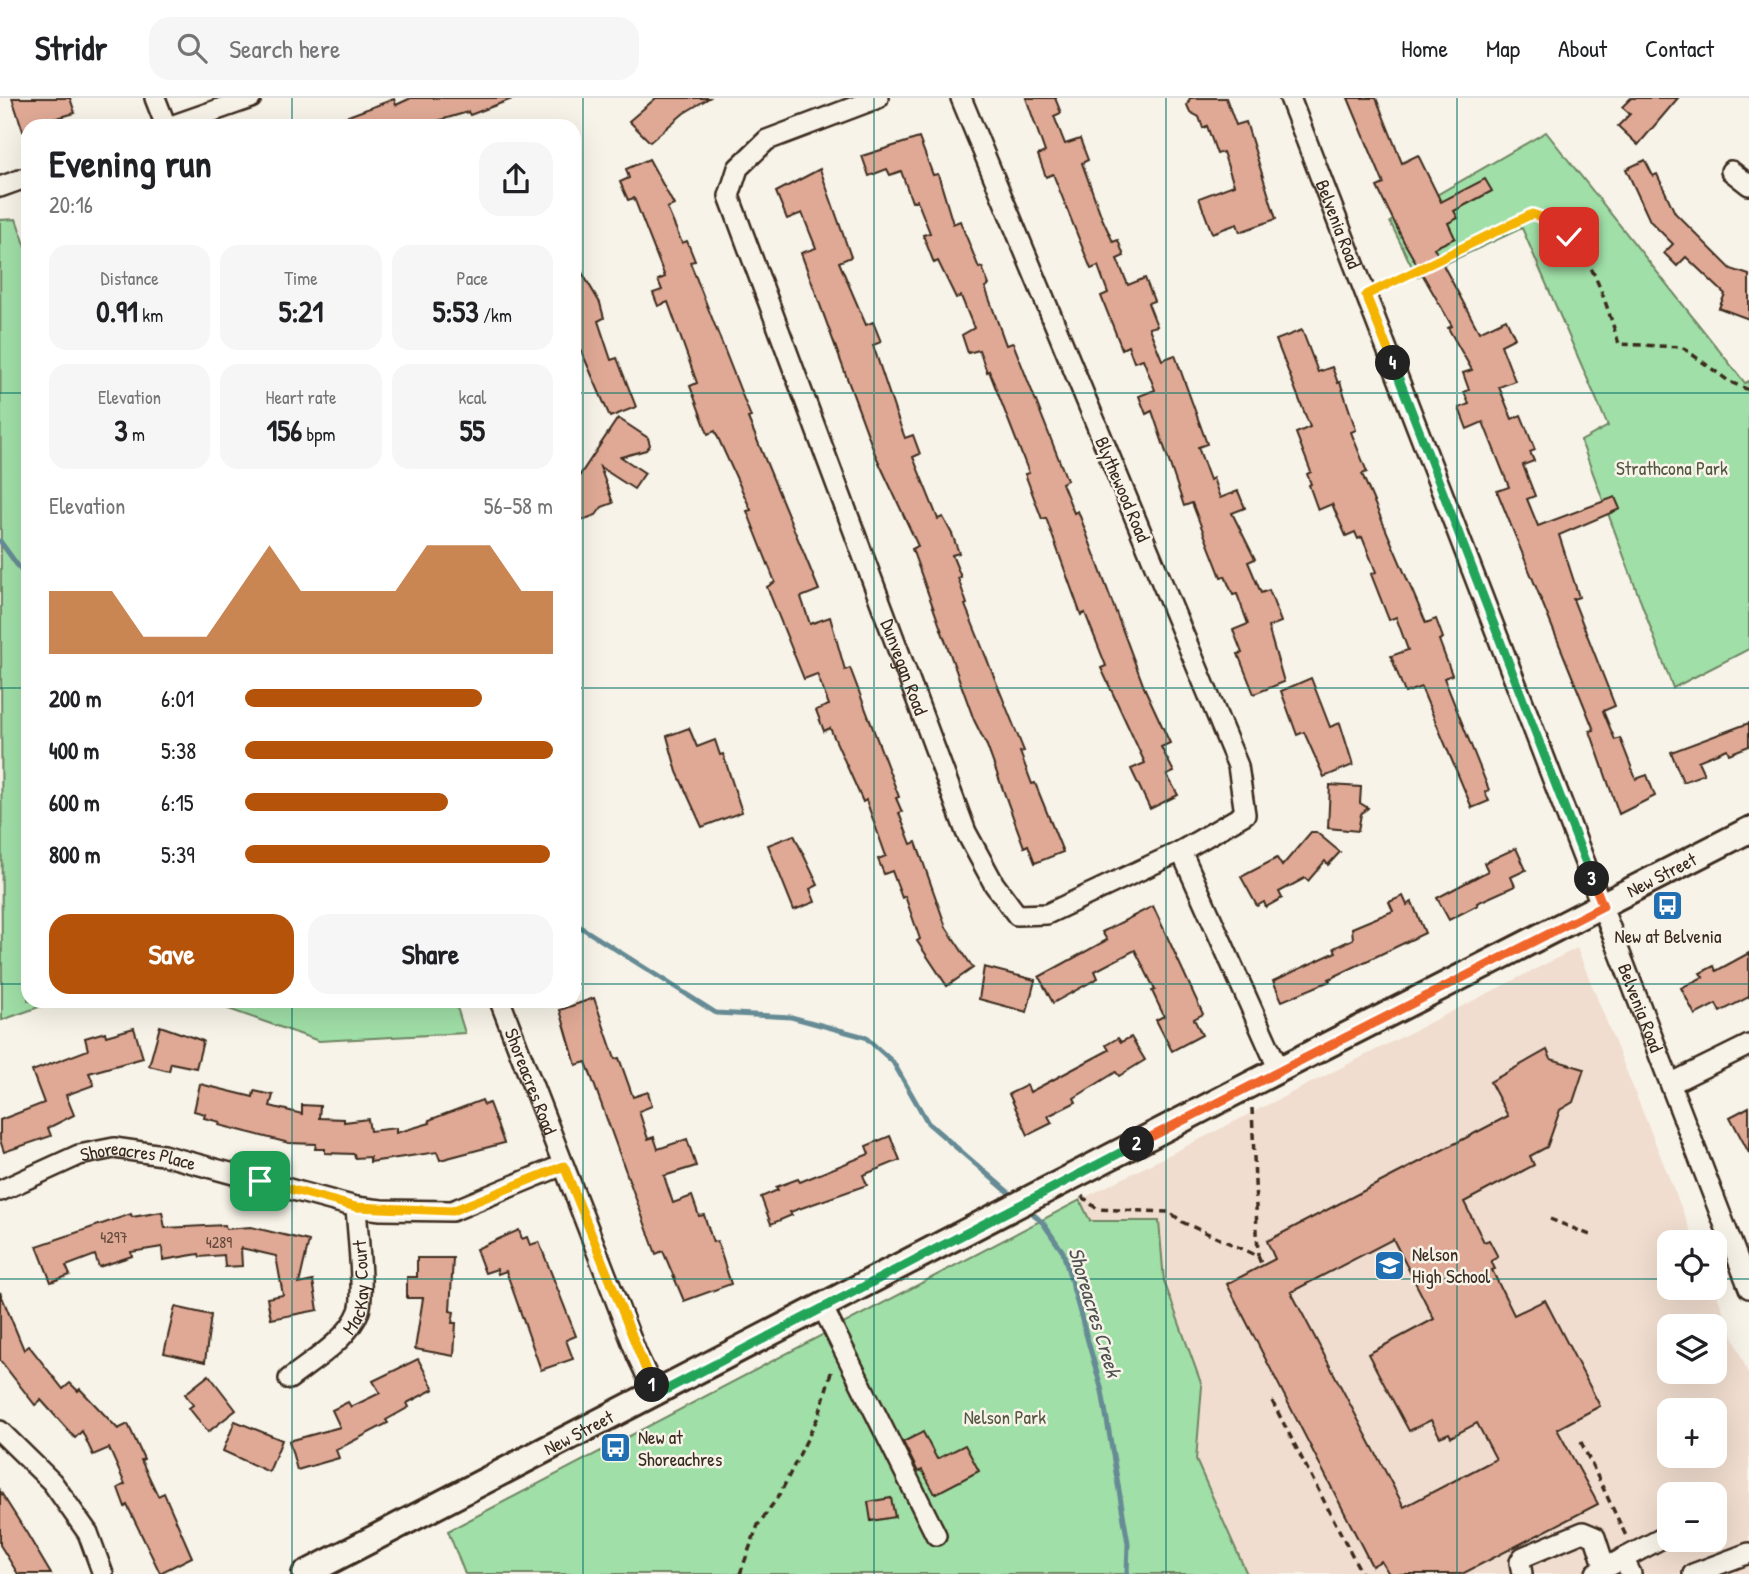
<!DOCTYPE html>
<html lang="en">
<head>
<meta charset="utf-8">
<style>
	body { margin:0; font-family:"Patrick Hand",sans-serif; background:#f6f6f6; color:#202124; height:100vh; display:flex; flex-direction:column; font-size:26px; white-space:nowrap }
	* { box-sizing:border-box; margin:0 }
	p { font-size:23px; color:#757577 }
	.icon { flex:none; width:38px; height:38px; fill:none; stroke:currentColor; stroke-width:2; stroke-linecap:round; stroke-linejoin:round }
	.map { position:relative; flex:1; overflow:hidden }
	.panel { position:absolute; left:21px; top:21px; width:560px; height:889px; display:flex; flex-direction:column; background:#fff; border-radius:21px; box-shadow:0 7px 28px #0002 }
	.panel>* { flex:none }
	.buttons { position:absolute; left:1657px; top:1132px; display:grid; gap:14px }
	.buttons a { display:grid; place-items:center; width:70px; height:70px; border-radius:14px; background:#fff; box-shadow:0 7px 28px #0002; font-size:35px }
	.pin { position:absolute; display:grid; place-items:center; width:60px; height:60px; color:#fff; margin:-30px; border-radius:14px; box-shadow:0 4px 10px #0006 }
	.km { position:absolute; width:35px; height:35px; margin:-18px; border-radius:50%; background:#222; color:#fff; font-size:19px; line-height:35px; text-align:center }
	.round { display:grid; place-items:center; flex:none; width:74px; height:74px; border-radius:21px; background:#f6f6f6 }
	.overview { display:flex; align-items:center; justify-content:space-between; height:119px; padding:0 28px }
	h1 { font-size:38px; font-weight:700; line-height:52px }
	.stats { display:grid; grid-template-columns:repeat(3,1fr); gap:10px; height:119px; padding:7px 28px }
	.stats div { display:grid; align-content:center; border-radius:18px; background:#f6f6f6; text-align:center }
	.stats b { font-size:30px; font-weight:700 }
	.stats small { font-size:19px; font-weight:400 }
	.stats p { font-size:19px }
	.chart { height:196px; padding:14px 28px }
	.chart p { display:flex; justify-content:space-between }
	.chart svg { width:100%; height:126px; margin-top:7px; fill:#b45309; opacity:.7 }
	.button { display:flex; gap:14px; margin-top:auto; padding:14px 28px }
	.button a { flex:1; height:80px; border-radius:21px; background:#b45309; color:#fff; font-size:28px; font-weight:700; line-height:80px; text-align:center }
	.button a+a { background:#f6f6f6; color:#202124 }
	ul { padding:0 28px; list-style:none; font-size:23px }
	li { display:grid; grid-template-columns:112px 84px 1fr; align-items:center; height:52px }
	li i { height:18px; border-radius:9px; background:#b45309 }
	header { display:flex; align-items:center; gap:42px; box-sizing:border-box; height:98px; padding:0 35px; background:#fff; border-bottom:2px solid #e0e0e0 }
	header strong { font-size:33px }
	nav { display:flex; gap:38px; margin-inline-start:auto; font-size:24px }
	.search { width:490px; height:63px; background:#f6f6f6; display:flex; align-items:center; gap:18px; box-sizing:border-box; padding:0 24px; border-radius:21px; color:#757577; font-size:26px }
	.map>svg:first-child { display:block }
</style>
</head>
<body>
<header>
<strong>Stridr</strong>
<div class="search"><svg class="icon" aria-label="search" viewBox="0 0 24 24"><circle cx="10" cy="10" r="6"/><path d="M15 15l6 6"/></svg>Search here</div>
<nav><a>Home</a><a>Map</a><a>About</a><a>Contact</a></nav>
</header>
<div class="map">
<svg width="1749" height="1476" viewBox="0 0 1749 1476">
	<rect width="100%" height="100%" fill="#f7f3e8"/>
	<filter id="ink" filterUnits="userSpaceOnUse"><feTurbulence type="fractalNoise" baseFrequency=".0143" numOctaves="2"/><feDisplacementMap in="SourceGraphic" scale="14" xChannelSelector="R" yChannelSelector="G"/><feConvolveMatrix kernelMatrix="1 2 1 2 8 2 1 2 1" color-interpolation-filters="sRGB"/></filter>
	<g filter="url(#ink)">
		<path fill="#f0ddcf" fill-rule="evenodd" d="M1577 850 1695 1144H1670V1190H1714L1749 1278V1476H1247L1080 1102ZM1670 1228H1715V1274H1670ZM1670 1312H1715V1358H1670ZM1670 1396H1715V1442H1670Z"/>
		<g fill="#a0dfa7" stroke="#6e8462" stroke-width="2">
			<path d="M1546 34 1745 285 1749 283V551L1673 590 1581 343 1608 328 1522 130 1417 179 1390 124Z"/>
			<path d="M16 121 28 155V903H56L2 922 0 122Z"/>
			<path d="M206 903H455L465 935 319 943Z"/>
			<path d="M1080 1102 1090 1123H1159L1164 1183 1202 1288 1196 1362 1247 1476H465L448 1433Z"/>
		</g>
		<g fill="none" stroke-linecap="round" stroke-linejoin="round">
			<g stroke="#668b95" stroke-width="5">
				<path d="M0 443 28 482"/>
				<path d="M574 825 716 915 791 919 865 939 893 964 928 1025 1015 1100"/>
				<path d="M1028 1111 1043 1125 1063 1154 1102 1293 1128 1445 1127 1476"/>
			</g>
		</g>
		<g fill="#dfa995" stroke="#3b2a1e" stroke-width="2" fill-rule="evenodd">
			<path d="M12 0H70L75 15 28 28 23 33Z"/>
			<path d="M411 0H512V1L470 17 468 14 420 28H321L394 1 396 7Z"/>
			<path d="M656 0H709L684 15 650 44 629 23Z"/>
			<path d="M1026 0H1055L1061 15 1054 18 1065 46 1080 41 1088 62 1082 65 1102 120 1113 144 1118 142 1124 158 1117 161 1128 187 1145 180 1154 203 1148 205 1157 228 1149 230 1162 262 1175 257 1207 346 1198 349 1210 382 1213 380 1220 400 1238 393 1245 410 1232 415 1255 461 1248 464 1261 495 1269 492 1281 524 1268 529 1284 584 1254 596 1238 556 1242 555 1233 532 1248 526 1237 496 1233 497 1225 478 1221 479 1192 405 1184 408 1152 313 1146 316 1139 298 1155 292 1143 261 1134 264 1128 248 1122 251 1101 198 1108 195 1098 168 1091 171 1053 76 1046 79 1038 57 1045 54Z"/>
			<path d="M1190 0H1226L1236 27 1246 24 1276 121 1240 134 1237 126 1212 135 1199 100 1234 87 1223 54 1217 56 1207 28 1203 30 1199 19 1190 14 1187 7Z"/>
			<path d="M1348 0H1376L1402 65 1418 57 1441 104 1485 81 1492 93 1454 113 1458 120 1448 125 1455 140 1434 150 1479 234 1506 221 1515 240 1501 247 1515 283 1499 289 1512 321 1521 317 1535 352 1530 354 1534 363 1523 367 1535 398 1527 401 1538 428 1615 399 1620 411 1559 437 1579 499 1573 501 1615 608 1603 613 1615 642 1620 640 1636 681 1647 677 1655 698 1619 716 1590 633 1594 632 1497 393 1509 389 1483 324 1467 331 1459 310 1469 306 1464 294 1469 292 1463 275 1472 272 1448 230 1452 228 1404 144 1377 89 1384 86Z"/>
			<path d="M1631 0H1678L1638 47 1618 28 1630 16 1622 9Z"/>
			<path d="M919 40 933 77 938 76 953 126 960 123 979 170 982 169 989 187 985 189 1006 247 1013 245 1067 382 1062 385 1074 415 1078 413 1144 589 1170 645 1161 649 1174 674 1167 677 1178 697 1150 711 1131 671 1145 665 1101 570 1106 568 1085 515 1081 517 1046 420 1042 421 1025 376 1029 375 989 273 987 274 979 252 968 255 962 237 974 230 961 198 956 200 938 163 934 165 923 137 930 135 917 102 912 104 901 73 890 77 887 71 869 78 862 58Z"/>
			<path d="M649 61 674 107 667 110 682 145 687 143 695 163 690 164 745 304 751 319 748 320 819 492 801 499 810 526 830 519 845 572 850 570 899 699 896 700 902 714 899 715 911 746 916 744 946 829 973 870 947 888 917 843 920 841 905 798 902 800 892 773 884 776 878 761 886 758 866 702 863 704 830 630 824 633 816 612 829 607 817 576 804 581 767 489 775 484 747 413 751 412 715 333 708 336 690 288 697 285 668 204 658 208 653 195 662 192 658 182 665 179 634 100 628 102 620 84 629 80 626 71Z"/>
			<path d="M1645 62 1653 78 1657 76 1675 115 1731 171 1749 177V221L1719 210 1725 196 1686 159 1677 168 1664 155 1673 146 1650 123 1626 71Z"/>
			<path d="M820 71 851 159 839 164 866 227 873 224 881 244 873 247 896 316 905 340 913 337 920 356 913 359 938 421 943 419 952 436 959 455 952 457 961 479 958 480 967 506 965 507 1024 653 1020 654 1032 686 1035 685 1063 754 1035 765 1028 747 1024 749 987 648 974 622 912 451 918 448 875 356 801 155 816 150 802 115 787 121 776 94Z"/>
			<path d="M574 161 600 205 604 220 598 223 611 262 617 260 636 309 610 319 580 250 574 252Z"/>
			<path d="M1302 232 1318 274 1332 269 1338 285 1340 284 1356 332 1351 334 1367 374 1362 376 1426 525 1436 521 1443 540 1439 542 1452 577 1444 580 1489 692 1485 694 1489 703 1472 710 1421 589 1405 595 1391 558 1408 552 1396 519 1389 522 1371 476 1376 474 1362 439 1358 441 1355 434 1346 438 1332 406 1318 412 1309 387 1311 386 1307 376 1311 374 1296 335 1310 329 1276 242Z"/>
			<path d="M618 320 648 340 650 347 646 352 621 359 645 375 634 391 600 369 613 405 602 409 596 417 574 425V386Z"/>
			<path d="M1311 580 1330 629 1340 625 1353 667 1324 679 1304 634 1297 637 1281 593Z"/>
			<path d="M1749 625V648L1729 656 1727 651 1698 663 1704 676 1683 684 1671 654Z"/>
			<path d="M689 630 697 649 715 642 720 657 723 656 742 714 702 729 677 674 667 638Z"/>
			<path d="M1330 687 1361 689 1360 705 1368 710 1361 716 1358 733 1328 730Z"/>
			<path d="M1311 734H1316L1340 754 1328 767 1325 763 1308 783 1305 780 1279 794 1282 800 1266 809 1264 804 1257 808 1241 779 1277 760 1282 768Z"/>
			<path d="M794 737 818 787 810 791 815 804 794 812 768 747Z"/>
			<path d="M1516 750 1526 772 1511 779 1515 788 1477 805 1478 807 1449 822 1437 800 1488 773 1484 765Z"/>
			<path d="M1403 798 1407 807 1412 804 1425 835 1329 881 1330 883 1282 903 1273 883 1336 854 1334 850 1353 841 1352 830 1393 813 1389 804Z"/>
			<path d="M1153 808 1203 916 1194 921 1202 937 1172 953 1156 922 1164 918 1152 893 1155 892 1135 852 1095 873 1098 880 1053 905 1039 879 1107 842 1102 834Z"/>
			<path d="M1749 855V899L1720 914 1716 906 1695 917 1681 890 1703 879 1700 875 1714 868 1716 873Z"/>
			<path d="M984 869 1035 882 1027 914 979 901Z"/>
			<path d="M594 900 615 961 619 960 633 999 648 994 652 1008 639 1013 648 1041 654 1039 658 1051 687 1041 696 1068 664 1078 673 1105 692 1098 699 1118 704 1117 713 1144 717 1143 731 1186 684 1203 663 1153 656 1156 586 964 576 967 560 912Z"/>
			<path d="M160 928 203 943 196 970 171 965 169 973 149 968Z"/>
			<path d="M134 930 143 960 89 975 94 987 66 997 74 1017 48 1030 51 1038 4 1054 0 1042V1022L44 1005 32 973 88 952 85 940 105 934 106 938Z"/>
			<path d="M1131 939 1145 962 1119 978 1116 974 1074 1000 1076 1004 1048 1018 1052 1025 1028 1037 1009 996 1027 987 1030 994 1109 952 1106 947 1118 940 1121 944Z"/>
			<path d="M1547 952 1551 961 1584 971 1573 1004 1560 1012 1547 1049 1530 1058 1534 1067 1464 1104 1484 1144 1489 1142 1498 1159 1491 1163 1495 1171 1492 1172 1514 1217 1545 1202 1600 1308 1557 1331 1598 1406 1462 1476H1389L1381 1463 1372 1468 1227 1186 1275 1161 1267 1143 1508 1018 1490 984ZM1393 1141 1434 1221 1368 1256 1409 1333 1431 1322 1440 1339 1449 1335 1451 1339 1477 1325 1496 1361 1404 1409 1291 1194Z"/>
			<path d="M200 986 253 999 254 993 273 997 270 1008 302 1016V1007L320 1008 319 1020 344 1021V1024L368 1021 370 1033 396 1030V1035L430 1025 429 1022 482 1002 484 1007 489 1005 504 1045 440 1062 437 1054 370 1064V1059L355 1060 354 1056 325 1055V1051H315L316 1046 289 1045 219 1027 220 1024 204 1020 205 1016 194 1013Z"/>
			<path d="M1749 1009V1055L1730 1019Z"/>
			<path d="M890 1038 900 1062 863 1077 867 1087 790 1114 792 1117 771 1126 761 1099 778 1092 776 1089 798 1081 800 1084 869 1056 866 1048Z"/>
			<path d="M162 1114 165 1130 225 1127 226 1131 251 1129 309 1143 299 1186 313 1183 318 1212 271 1221 267 1200 283 1197 276 1158 241 1150 242 1168 225 1169 224 1157 200 1159 199 1156 163 1162 162 1149 131 1154 132 1158 99 1169 95 1157 66 1168 70 1177 51 1184 37 1148 131 1116 132 1119Z"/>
			<path d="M519 1132 522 1141 527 1139 530 1147 539 1144 576 1238 566 1242 573 1261 541 1272 506 1173 498 1176 497 1171 485 1175 476 1151Z"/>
			<path d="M417 1160H453L450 1213 454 1214 452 1225H456L454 1258 415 1251 423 1200H407V1179H417Z"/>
			<path d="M0 1194 24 1252 29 1248 63 1291 70 1285 78 1293 80 1291 118 1331 128 1326 144 1361 141 1362 158 1398 164 1395 192 1459 160 1475 127 1407 125 1409 118 1390 125 1386 109 1350 93 1357 82 1333 75 1340 41 1302 35 1307 0 1262Z"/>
			<path d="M175 1209 211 1217 205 1264 164 1255Z"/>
			<path d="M418 1261 434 1291 407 1305 409 1309 386 1322 388 1325 336 1352 339 1360 297 1372 289 1343 340 1329 332 1312 348 1304 351 1309 380 1295 373 1283Z"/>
			<path d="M209 1277 236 1312 208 1334 189 1310 193 1307 185 1296Z"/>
			<path d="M235 1323 282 1342 269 1374 223 1353Z"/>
			<path d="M923 1334 937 1361 965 1347 979 1373 935 1396 922 1372 918 1374 903 1344Z"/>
			<path d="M0 1393 26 1434 51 1476H18L0 1447Z"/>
			<path d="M891 1400 895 1419 871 1423 868 1404Z"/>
		</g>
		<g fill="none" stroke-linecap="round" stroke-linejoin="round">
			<defs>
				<g id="minor">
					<path d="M155 0 166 28"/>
					<path id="s1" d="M878 0 767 42 738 70 729 98 966 734 994 786 1017 817 1047 816 1181 753 1245 716 1238 668 961 0"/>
					<path id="s2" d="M1290 0 1749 1190"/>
					<path d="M171 28 251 0"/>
					<path d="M1731 73 1749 87"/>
					<path d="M0 89 28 79"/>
					<path d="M1181 753 1279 972"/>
					<path id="s3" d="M500 903 637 1257 656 1297"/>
					<path d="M1672 985 1749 947"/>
					<path id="s4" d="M0 1093 79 1057 114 1050 163 1057 356 1109 381 1112 452 1113 563 1067"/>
					<path d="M823 1210 936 1437"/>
					<path id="s5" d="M289 1281C312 1263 348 1242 359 1213 365 1197 357 1129 356 1109"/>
					<path d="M0 1333 52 1384 88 1435 103 1476"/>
					<path d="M1623 1460 1631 1476"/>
					<path d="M1596 1475 1670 1436"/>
					<path d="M1522 1476 1520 1464 1523 1459 1583 1434 1595 1439 1605 1470"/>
					<path d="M1693 1476 1749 1455"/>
				</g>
				<g id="major">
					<path id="s6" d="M305 1476 1251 986 1749 732"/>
				</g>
			</defs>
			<use href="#minor" stroke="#3b2a1e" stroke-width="24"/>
			<use href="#major" stroke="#3b2a1e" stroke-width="30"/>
			<g stroke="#3b2a1e" stroke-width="3.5" stroke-dasharray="7 5" stroke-linecap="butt">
				<path d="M1381 190 1532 116C1585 125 1605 203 1619 246L1682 249 1730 284 1749 292"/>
				<path d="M1252 1010 1258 1158"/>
				<path d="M1082 1098 1097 1111 1170 1114 1182 1124 1258 1158 1262 1168"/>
				<path d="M1550 1121 1590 1137"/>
				<path d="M1272 1303 1362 1476"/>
				<path d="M1581 1344 1627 1440"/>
				<path d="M740 1476 758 1427 780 1396 819 1317 832 1271"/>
			</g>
			<use href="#minor" stroke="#f7f3e8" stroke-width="19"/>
			<use href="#major" stroke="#f7f3e8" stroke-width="24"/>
		</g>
	</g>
	<g fill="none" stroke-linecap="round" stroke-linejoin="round" filter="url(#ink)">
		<defs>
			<path id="split-1" d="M260 1083 356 1109 452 1113 564 1068 652 1287"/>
			<path id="split-2" d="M652 1287 656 1297 1137 1046"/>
			<path id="split-3" d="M1137 1046 1603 808 1592 781"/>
			<path id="split-4" d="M1393 265 1592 781"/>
			<path id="split-5" d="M1393 265 1366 197 1532 116 1550 122 1569 139"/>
		</defs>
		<use href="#split-1" stroke="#fff" stroke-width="14"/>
		<use href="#split-2" stroke="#fff" stroke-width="14"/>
		<use href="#split-3" stroke="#fff" stroke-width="14"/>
		<use href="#split-4" stroke="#fff" stroke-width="14"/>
		<use href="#split-5" stroke="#fff" stroke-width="14"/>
		<use href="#split-1" stroke="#f5b400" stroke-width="9"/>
		<use href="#split-2" stroke="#22a559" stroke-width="9"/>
		<use href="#split-3" stroke="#f0652b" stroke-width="9"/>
		<use href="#split-4" stroke="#22a559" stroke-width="9"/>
		<use href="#split-5" stroke="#f5b400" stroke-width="9"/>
	</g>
	<path fill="none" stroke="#0f766e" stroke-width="2" stroke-opacity="0.55" d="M292 0V28M583 0V1476M874 0V1476M1166 0V1476M1457 0V1476M0 295H28M574 295H1749M0 590H28M574 590H1749M0 886H28M574 886H1749M292 903V1476M0 1181H1670M1715 1181H1749"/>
	<defs>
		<symbol id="bus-square" viewBox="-11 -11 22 22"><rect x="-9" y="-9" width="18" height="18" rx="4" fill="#1f6fb2" stroke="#f7f3e8"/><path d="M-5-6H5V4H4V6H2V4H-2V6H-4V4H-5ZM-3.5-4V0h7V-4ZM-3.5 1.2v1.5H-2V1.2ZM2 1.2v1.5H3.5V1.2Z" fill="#fff"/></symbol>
		<symbol id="school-square" viewBox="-11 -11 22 22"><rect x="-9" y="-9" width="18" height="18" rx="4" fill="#1f6fb2" stroke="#f7f3e8"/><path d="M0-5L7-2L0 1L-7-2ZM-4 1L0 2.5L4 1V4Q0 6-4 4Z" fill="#fff"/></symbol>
	</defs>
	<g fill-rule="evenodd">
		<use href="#bus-square" x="1650" y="790" width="35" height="35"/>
		<use href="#school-square" x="1372" y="1150" width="35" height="35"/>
		<use href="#bus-square" x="598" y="1332" width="35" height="35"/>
	</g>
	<g text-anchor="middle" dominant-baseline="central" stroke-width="5" stroke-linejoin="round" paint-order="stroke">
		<g font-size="16" fill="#644a3c">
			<text x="114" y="1139">4297</text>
			<text x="219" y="1144">4289</text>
		</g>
		<g font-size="19" fill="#3b2a1e" stroke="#f7f3e8">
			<text stroke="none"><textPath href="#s2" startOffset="135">Belvenia Road</textPath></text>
			<text transform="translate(1123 391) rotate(67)">Blythewood Road</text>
			<text stroke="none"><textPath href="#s1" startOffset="691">Dunvegan Road</textPath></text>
			<text stroke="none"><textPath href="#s6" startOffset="1526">New Street</textPath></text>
			<text stroke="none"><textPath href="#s2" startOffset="975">Belvenia Road</textPath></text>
			<text stroke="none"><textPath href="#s3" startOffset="86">Shoreacres Road</textPath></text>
			<text stroke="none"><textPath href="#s4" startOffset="147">Shoreacres Place</textPath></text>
			<text stroke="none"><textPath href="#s5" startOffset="122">MacKay Court</textPath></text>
			<text stroke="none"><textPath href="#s6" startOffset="308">New Street</textPath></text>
		</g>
		<g font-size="19" fill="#545740" stroke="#f7f3e8">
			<text x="1672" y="370">Strathcona Park</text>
			<text x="1005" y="1319">Nelson Park</text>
		</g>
		<g font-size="19" fill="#3b2a1e" stroke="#f7f3e8" text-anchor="start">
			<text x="1668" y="838" text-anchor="middle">New at Belvenia</text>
			<text x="1412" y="1156">Nelson<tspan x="1412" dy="22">High School</tspan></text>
			<text x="638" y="1339">New at<tspan x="638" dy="22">Shoreachres</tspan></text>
		</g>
		<g font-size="21" font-style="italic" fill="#4d5250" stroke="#f7f3e8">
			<text transform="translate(1095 1214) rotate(73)">Shoreacres Creek</text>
		</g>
	</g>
</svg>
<div class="buttons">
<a><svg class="icon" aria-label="locate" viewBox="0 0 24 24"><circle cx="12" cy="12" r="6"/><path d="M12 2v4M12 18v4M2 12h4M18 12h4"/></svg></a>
<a><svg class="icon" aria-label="layers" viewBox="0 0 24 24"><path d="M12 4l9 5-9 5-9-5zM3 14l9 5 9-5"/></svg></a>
<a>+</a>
<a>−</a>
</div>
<div class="pin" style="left:260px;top:1083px;background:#1e9e55"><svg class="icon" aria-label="arrive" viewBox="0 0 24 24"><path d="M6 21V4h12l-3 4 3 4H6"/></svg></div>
<div class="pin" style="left:1569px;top:139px;background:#d93025"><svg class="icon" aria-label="check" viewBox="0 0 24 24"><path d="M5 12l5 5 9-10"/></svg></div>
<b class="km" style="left:652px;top:1287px">1</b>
<b class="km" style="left:1137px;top:1046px">2</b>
<b class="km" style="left:1592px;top:781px">3</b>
<b class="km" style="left:1393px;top:265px">4</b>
<section class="panel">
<div class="overview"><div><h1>Evening run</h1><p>20:16</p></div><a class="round"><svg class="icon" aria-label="share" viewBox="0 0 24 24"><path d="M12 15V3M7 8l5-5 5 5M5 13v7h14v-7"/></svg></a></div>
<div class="stats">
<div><p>Distance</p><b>0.91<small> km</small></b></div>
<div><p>Time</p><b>5:21</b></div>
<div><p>Pace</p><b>5:53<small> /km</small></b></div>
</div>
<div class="stats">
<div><p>Elevation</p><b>3<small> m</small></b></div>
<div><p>Heart rate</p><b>156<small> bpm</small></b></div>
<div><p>kcal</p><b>55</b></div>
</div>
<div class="chart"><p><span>Elevation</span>56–58 m</p>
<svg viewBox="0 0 160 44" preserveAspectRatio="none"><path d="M0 44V22L10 22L20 22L30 38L40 38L50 38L60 22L70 6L80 22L90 22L100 22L110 22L120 6L130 6L140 6L150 22L160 22V44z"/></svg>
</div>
<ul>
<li><b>200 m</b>6:01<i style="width:77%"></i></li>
<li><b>400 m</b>5:38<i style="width:100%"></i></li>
<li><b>600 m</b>6:15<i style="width:66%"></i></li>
<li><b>800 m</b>5:39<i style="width:99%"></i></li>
</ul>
<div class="button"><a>Save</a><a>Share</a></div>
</section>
</div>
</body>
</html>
